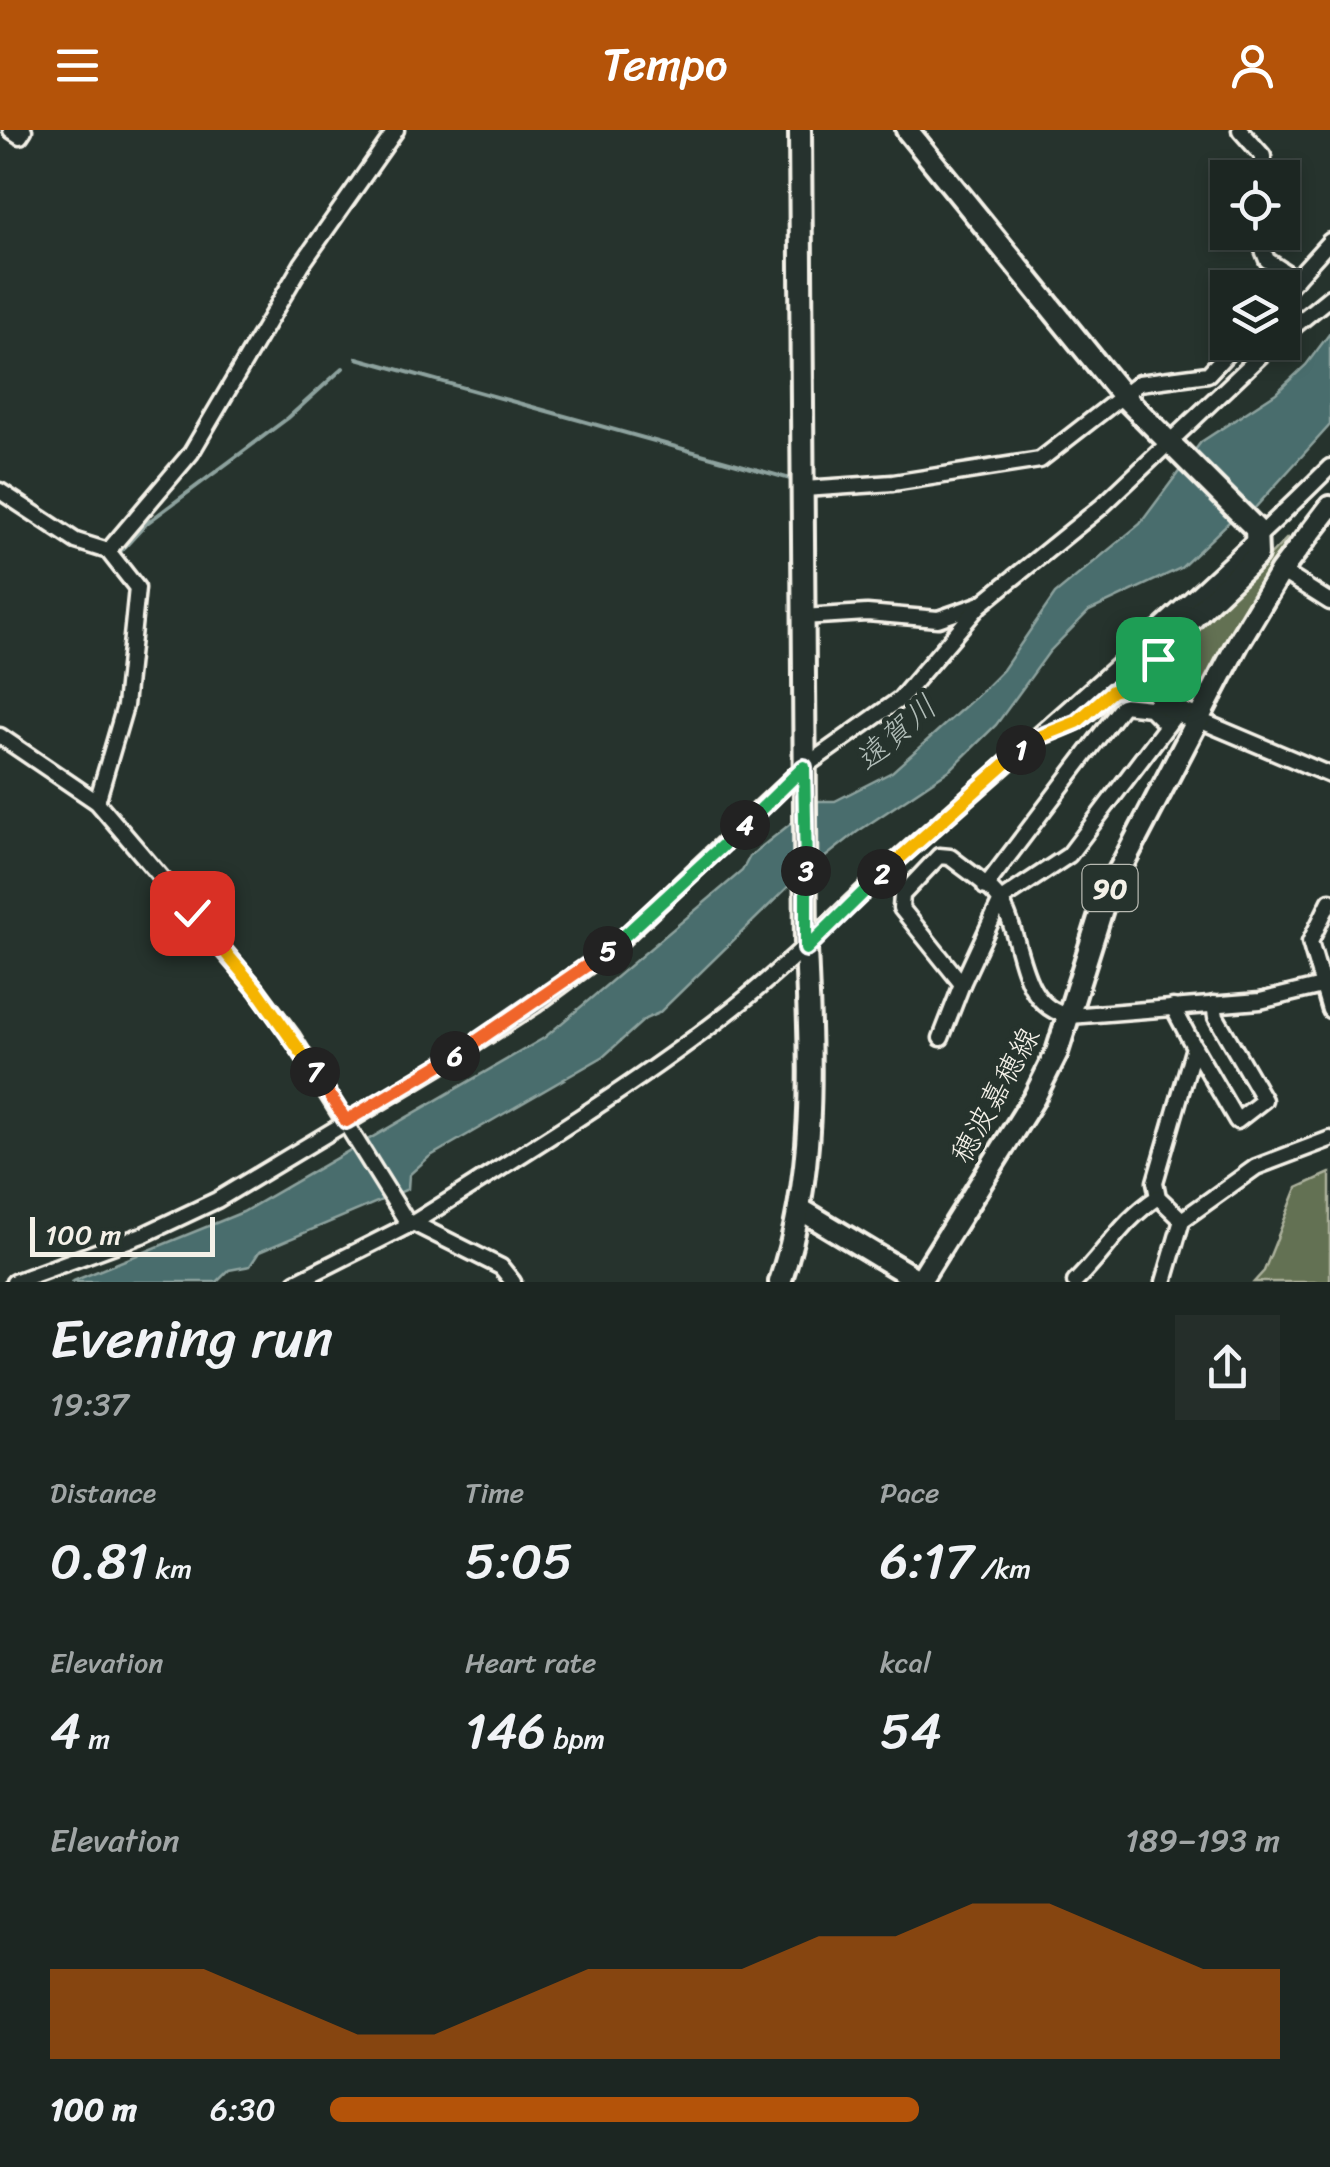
<!DOCTYPE html>
<html lang="en">
<head>
<meta charset="utf-8">
<style>
	body { margin:0; font-family:Sriracha,"Klee One",sans-serif; background:#252e2a; color:#f1f3f6; height:100vh; display:flex; flex-direction:column; font-size:38px; white-space:nowrap }
	* { box-sizing:border-box; margin:0 }
	p { font-size:32px; color:#a0a5a5 }
	.icon { flex:none; width:55px; height:55px; fill:none; stroke:currentColor; stroke-width:2; stroke-linecap:round; stroke-linejoin:round }
	.map { position:relative; height:1152px; overflow:hidden }
	.details { display:flex; flex-direction:column; background:#1c2622; flex:1 }
	.details>* { flex:none }
	.buttons { position:absolute; left:1210px; top:30px; display:grid; gap:20px }
	.buttons a { display:grid; place-items:center; width:90px; height:90px; border-radius:0px; background:#1c2622; box-shadow:0 5px 15px #0003,0 0 0 2px #3a4340; font-size:50px }
	.scale { position:absolute; left:30px; bottom:25px; width:185px; box-sizing:border-box; padding-left:10px; border:5px solid #f4f1e8; border-top:0; font-size:28px; line-height:35px; white-space:nowrap; color:#f4f1e8; -webkit-text-stroke:8px #26332d; paint-order:stroke }
	.pin { position:absolute; display:grid; place-items:center; width:85px; height:85px; color:#fff; margin:-42px; border-radius:20px; box-shadow:0 5px 15px #0006 }
	.km { position:absolute; width:50px; height:50px; margin:-25px; border-radius:50%; background:#222; color:#fff; font-size:28px; line-height:50px; text-align:center }
	.round { display:grid; place-items:center; flex:none; width:105px; height:105px; border-radius:0px; background:#252e2a }
	.headline { display:flex; align-items:center; justify-content:space-between; height:170px; padding:0 50px }
	h1 { font-size:55px; font-weight:600; line-height:75px }
	.stats { display:grid; grid-template-columns:repeat(3,1fr); gap:15px; height:170px; padding:10px 50px }
	.stats div { display:grid; align-content:center }
	.stats b { font-size:50px; font-weight:600 }
	.stats small { font-size:28px; font-weight:400 }
	.stats p { font-size:28px }
	.chart { height:280px; padding:20px 50px }
	.chart p { display:flex; justify-content:space-between }
	.chart svg { width:100%; height:180px; margin-top:10px; fill:#b45309; opacity:.7 }
	ul { padding:0 50px; list-style:none; font-size:32px }
	li { display:grid; grid-template-columns:160px 120px 1fr; align-items:center; height:75px }
	li i { height:25px; border-radius:12px; background:#b45309 }
	header { display:flex; justify-content:space-between; align-items:center; height:130px; padding:0 50px; background:#b45309; color:#fff; font-size:45px; font-weight:600 }
	.map>svg:first-child { display:block }
</style>
</head>
<body>
<header><svg class="icon" aria-label="menu" viewBox="0 0 24 24"><path d="M4 6h16M4 12h16M4 18h16"/></svg>Tempo<svg class="icon" aria-label="person" viewBox="0 0 24 24"><circle cx="12" cy="8" r="4"/><path d="M4 21q1-7 8-7t8 7"/></svg></header>
<div class="map">
<svg width="1330" height="1152" viewBox="0 0 1330 1152">
	<rect width="100%" height="100%" fill="#26332d"/>
	<filter id="ink" filterUnits="userSpaceOnUse"><feTurbulence type="fractalNoise" baseFrequency=".01" numOctaves="2"/><feDisplacementMap in="SourceGraphic" scale="20" xChannelSelector="R" yChannelSelector="G"/><feConvolveMatrix kernelMatrix="1 2 1 2 8 2 1 2 1" color-interpolation-filters="sRGB"/></filter>
	<g filter="url(#ink)">
		<g fill="#647152" stroke="#acb19d" stroke-width="2.5">
			<path d="M1288 407 1193 574 1179 567 1167 551 1179 520Z"/>
			<path d="M1330 1043V1152H1254L1264 1141 1297 1058Z"/>
		</g>
		<path fill="#496d6d" stroke="#8da29e" stroke-width="2.5" d="M1330 203V295L1254 379 1231 390 1181 438 1089 481 1049 522 996 595 951 639 857 702 791 754 659 883 645 889 604 926 429 1027 409 1045 408 1059 259 1122 250 1136 229 1140 217 1152H71L243 1082 544 908 742 741 750 726 819 671H835L892 642 981 562 1003 540 1055 464 1140 394 1201 312 1276 263 1306 235Z"/>
		<g fill="none" stroke-linecap="round" stroke-linejoin="round">
			<g stroke="#8da29e" stroke-width="4">
				<path d="M357 228 794 350"/>
				<path d="M122 420 147 393 288 288 343 238"/>
			</g>
			<defs>
				<g id="street">
					<path d="M11 0 20 6 24 0"/>
					<path d="M1240 0 1263 26V48"/>
					<path d="M1256 102 1267 130 1296 149"/>
					<path d="M1282 164 1330 111"/>
					<path d="M1282 206 1330 167"/>
					<path d="M804 359 893 353 1040 330 1139 253 1208 244 1238 212"/>
					<path d="M0 361 76 411 108 421 137 458 125 576 97 672"/>
					<path d="M108 421 191 323 302 134 396 0"/>
					<path d="M1281 441 1330 472"/>
					<path d="M802 487 867 483 938 489 978 475"/>
					<path d="M1178 581 1069 725 1001 770 962 854 901 778 902 765 939 726 950 727C966 740 992 756 1002 773 1024 811 1018 877 1070 886L1260 871 1330 854"/>
					<path d="M1199 590 1330 645"/>
					<path d="M1044 605C1055 600 1070 596 1080 589 1108 569 1119 550 1157 558"/>
					<path d="M0 606 97 672 257 860 292 907 409 1095"/>
					<path d="M985 757 1123 575 1150 578 1167 595"/>
					<path d="M1330 771 1310 812 1330 880"/>
					<path d="M1173 877 1194 917 1155 1052 1158 1067 1182 1090"/>
					<path d="M941 908 962 854"/>
					<path d="M1194 917 1237 991 1264 970 1216 887 1214 874"/>
					<path d="M413 1093C522 1024 634 957 735 877 798 827 853 768 914 715 1054 591 1197 469 1330 337"/>
					<path d="M14 1152 145 1104 217 1070 440 936 535 875 616 815 804 637 900 569 980 475 1101 377 1275 212"/>
					<path d="M296 1152 413 1093 501 1137 513 1152"/>
					<path d="M1075 1152C1106 1122 1121 1091 1158 1067"/>
					<path d="M1164 1152 1182 1090 1256 1037 1330 1009"/>
				</g>
				<g id="secondary">
					<path d="M907 0 1122 265 1256 399 1257 425C1232 454 1117 540 1170 577 1178 583 1190 586 1199 590"/>
					<path d="M800 1079 921 1152"/>
					<path d="M780 1152C817 1043 811 933 806 819L800 0"/>
				</g>
				<path id="primary" d="M919 1152 1034 968 1057 922 1106 766 1239 511 1281 441 1330 377"/>
			</defs>
			<use href="#street" stroke="#f4f1e8" stroke-width="21"/>
			<use href="#secondary" stroke="#f4f1e8" stroke-width="28"/>
			<use href="#primary" stroke="#f4f1e8" stroke-width="28"/>
			<use href="#street" stroke="#26332d" stroke-width="14"/>
			<use href="#secondary" stroke="#26332d" stroke-width="20"/>
			<use href="#primary" stroke="#26332d" stroke-width="20"/>
		</g>
	</g>
	<g fill="none" stroke-linecap="round" stroke-linejoin="round" filter="url(#ink)">
		<defs>
			<path id="split-1" d="M1021 620 1034 609 1077 592 1112 561 1138 554 1156 558 1158 529"/>
			<path id="split-2" d="M882 744 1021 620"/>
			<path id="split-3" d="M806 741V819L882 744"/>
			<path id="split-4" d="M745 695 804 637 806 741"/>
			<path id="split-5" d="M608 821 745 695"/>
			<path id="split-6" d="M455 926 608 821"/>
			<path id="split-7" d="M315 942 346 991 455 926"/>
			<path id="split-8" d="M192 783 257 860 315 942"/>
		</defs>
		<use href="#split-1" stroke="#fff" stroke-width="20"/>
		<use href="#split-2" stroke="#fff" stroke-width="20"/>
		<use href="#split-3" stroke="#fff" stroke-width="20"/>
		<use href="#split-4" stroke="#fff" stroke-width="20"/>
		<use href="#split-5" stroke="#fff" stroke-width="20"/>
		<use href="#split-6" stroke="#fff" stroke-width="20"/>
		<use href="#split-7" stroke="#fff" stroke-width="20"/>
		<use href="#split-8" stroke="#fff" stroke-width="20"/>
		<use href="#split-1" stroke="#f5b400" stroke-width="12"/>
		<use href="#split-2" stroke="#f5b400" stroke-width="12"/>
		<use href="#split-3" stroke="#22a559" stroke-width="12"/>
		<use href="#split-4" stroke="#22a559" stroke-width="12"/>
		<use href="#split-5" stroke="#22a559" stroke-width="12"/>
		<use href="#split-6" stroke="#f0652b" stroke-width="12"/>
		<use href="#split-7" stroke="#f0652b" stroke-width="12"/>
		<use href="#split-8" stroke="#f5b400" stroke-width="12"/>
	</g>
	<g text-anchor="middle" dominant-baseline="central" stroke-width="9" stroke-linejoin="round" paint-order="stroke">
		<rect fill="#26332d" stroke="#b6b8b0" stroke-width="2.5" x="1082.5" y="735" width="55" height="46" rx="8"/>
		<g font-size="28" font-weight="bold" fill="#f4f1e8">
			<text x="1110" y="758">90</text>
		</g>
		<g font-size="30" fill="#f4f1e8" stroke="#26332d">
			<text transform="translate(995 965) rotate(-61)">穂波嘉穂線</text>
		</g>
		<g font-size="32" font-style="italic" fill="#b0bcb7" stroke="#26332d">
			<text transform="translate(896 603) rotate(-41)">遠賀川</text>
		</g>
	</g>
</svg>
<div class="buttons">
<a><svg class="icon" aria-label="locate" viewBox="0 0 24 24"><circle cx="12" cy="12" r="6"/><path d="M12 2v4M12 18v4M2 12h4M18 12h4"/></svg></a>
<a><svg class="icon" aria-label="layers" viewBox="0 0 24 24"><path d="M12 4l9 5-9 5-9-5zM3 14l9 5 9-5"/></svg></a>
</div>
<div class="scale">100 m</div>
<div class="pin" style="left:1158px;top:529px;background:#1e9e55"><svg class="icon" aria-label="arrive" viewBox="0 0 24 24"><path d="M6 21V4h12l-3 4 3 4H6"/></svg></div>
<div class="pin" style="left:192px;top:783px;background:#d93025"><svg class="icon" aria-label="check" viewBox="0 0 24 24"><path d="M5 12l5 5 9-10"/></svg></div>
<b class="km" style="left:1021px;top:620px">1</b>
<b class="km" style="left:882px;top:744px">2</b>
<b class="km" style="left:806px;top:741px">3</b>
<b class="km" style="left:745px;top:695px">4</b>
<b class="km" style="left:608px;top:821px">5</b>
<b class="km" style="left:455px;top:926px">6</b>
<b class="km" style="left:315px;top:942px">7</b>
</div>
<section class="details">
<div class="headline"><div><h1>Evening run</h1><p>19:37</p></div><a class="round"><svg class="icon" aria-label="share" viewBox="0 0 24 24"><path d="M12 15V3M7 8l5-5 5 5M5 13v7h14v-7"/></svg></a></div>
<div class="stats">
<div><p>Distance</p><b>0.81<small> km</small></b></div>
<div><p>Time</p><b>5:05</b></div>
<div><p>Pace</p><b>6:17<small> /km</small></b></div>
</div>
<div class="stats">
<div><p>Elevation</p><b>4<small> m</small></b></div>
<div><p>Heart rate</p><b>146<small> bpm</small></b></div>
<div><p>kcal</p><b>54</b></div>
</div>
<div class="chart"><p><span>Elevation</span>189–193 m</p>
<svg viewBox="0 0 160 44" preserveAspectRatio="none"><path d="M0 44V22L10 22L20 22L30 30L40 38L50 38L60 30L70 22L80 22L90 22L100 14L110 14L120 6L130 6L140 14L150 22L160 22V44z"/></svg>
</div>
<ul>
<li><b>100 m</b>6:30<i style="width:62%"></i></li>
</ul>
</section>
</body>
</html>
